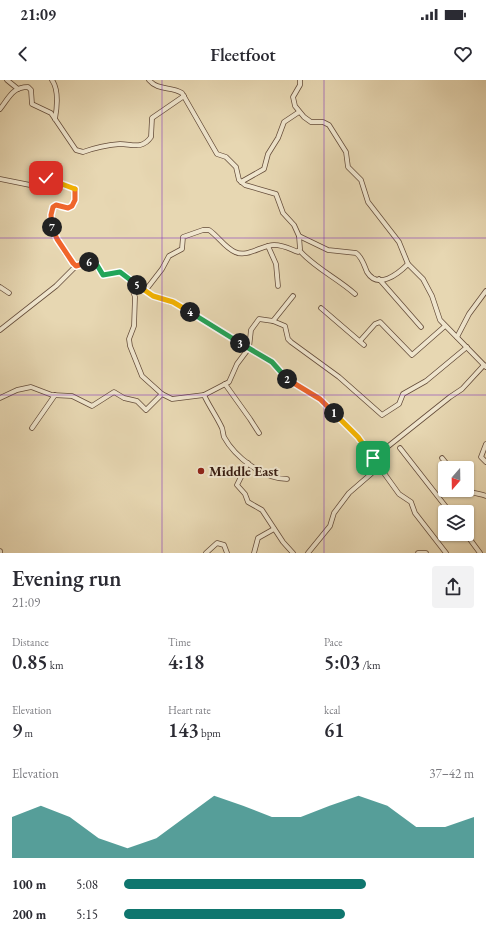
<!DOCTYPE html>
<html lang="en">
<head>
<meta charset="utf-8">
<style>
	body { margin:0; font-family:"EB Garamond",serif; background:#f2f2f3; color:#2b2b33; height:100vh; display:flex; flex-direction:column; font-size:15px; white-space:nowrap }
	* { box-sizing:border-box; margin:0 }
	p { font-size:13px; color:#7c7c81 }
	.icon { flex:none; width:22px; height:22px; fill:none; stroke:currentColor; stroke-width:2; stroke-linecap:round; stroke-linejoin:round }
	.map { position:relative; height:473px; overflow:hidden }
	.drawer { display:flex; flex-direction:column; background:#fff; flex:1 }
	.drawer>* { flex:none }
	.needle { width:26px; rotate:200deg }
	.buttons { position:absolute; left:438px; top:381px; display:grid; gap:8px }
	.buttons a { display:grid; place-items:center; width:36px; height:36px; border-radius:4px; background:#fff; box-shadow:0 1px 3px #0004; font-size:20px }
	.pin { position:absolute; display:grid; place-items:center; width:34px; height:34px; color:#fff; margin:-17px; border-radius:8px; box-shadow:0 2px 6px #0006 }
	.km { position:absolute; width:20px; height:20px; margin:-10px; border-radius:50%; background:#222; color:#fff; font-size:11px; line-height:20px; text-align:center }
	.round { display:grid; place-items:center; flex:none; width:42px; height:42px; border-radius:4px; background:#f2f2f3 }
	.head { display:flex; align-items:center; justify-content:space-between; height:68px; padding:0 12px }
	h1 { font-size:22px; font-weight:600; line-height:30px }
	.metrics { display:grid; grid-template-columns:repeat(3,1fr); gap:6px; height:68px; padding:4px 12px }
	.metrics div { display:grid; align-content:center }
	.metrics b { font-size:20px; font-weight:600 }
	.metrics small { font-size:11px; font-weight:400 }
	.metrics p { font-size:11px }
	.chart { height:112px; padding:8px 12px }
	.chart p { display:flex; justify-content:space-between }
	.chart svg { width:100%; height:72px; margin-top:4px; fill:#0f766e; opacity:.7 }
	ul { padding:0 12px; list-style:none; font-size:13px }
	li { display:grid; grid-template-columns:64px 48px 1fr; align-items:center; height:30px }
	li i { height:10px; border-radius:5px; background:#0f766e }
	.status { display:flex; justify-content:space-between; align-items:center; height:28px; padding:0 20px; background:#fff; direction:ltr }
	.status svg { height:11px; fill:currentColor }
	header { display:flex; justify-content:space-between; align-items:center; height:52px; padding:0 12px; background:#fff; font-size:18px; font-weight:600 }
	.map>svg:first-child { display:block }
</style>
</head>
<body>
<div class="status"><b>21:09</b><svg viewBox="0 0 49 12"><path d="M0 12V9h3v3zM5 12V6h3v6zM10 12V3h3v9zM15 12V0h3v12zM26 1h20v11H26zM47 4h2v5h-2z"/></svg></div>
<header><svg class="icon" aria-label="back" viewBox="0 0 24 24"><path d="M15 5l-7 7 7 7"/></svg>Fleetfoot<svg class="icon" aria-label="heart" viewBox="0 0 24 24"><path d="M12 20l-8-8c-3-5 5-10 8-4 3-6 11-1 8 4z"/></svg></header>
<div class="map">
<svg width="486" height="473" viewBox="0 0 486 473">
	<rect width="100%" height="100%" fill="#e7d7b2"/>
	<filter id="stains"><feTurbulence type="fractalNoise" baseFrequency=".005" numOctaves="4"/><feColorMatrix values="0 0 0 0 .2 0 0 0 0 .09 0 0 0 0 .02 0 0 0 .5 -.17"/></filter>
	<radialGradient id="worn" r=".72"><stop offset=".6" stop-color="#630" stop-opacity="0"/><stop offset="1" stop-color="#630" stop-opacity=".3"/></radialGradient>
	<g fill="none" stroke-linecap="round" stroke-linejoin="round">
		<defs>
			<g id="minor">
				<path d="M7 0 18 9"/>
				<path d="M52 0C59 10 57 28 55 39"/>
				<path d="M149 0C158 11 171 6 182 13L217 74 226 77 236 87 239 100 245 105 276 114 283 133 294 145 299 156 328 170 356 173C362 177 364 185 367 192 378 210 398 194 408 184"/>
				<path d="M300 0V5L293 17 295 26 304 37 311 42H323L329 45 346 72 348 87 361 100 368 122 399 162 408 184 423 199 432 216 440 240 486 287"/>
				<path d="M0 29C9 18 12 7 28 7L31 10 32 24 51 33 76 70 83 72C94 68 107 65 120 64 132 64 142 70 151 57L152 38 184 16"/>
				<path d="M0 99 30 105 46 98 74 108 76 113 74 124 68 128 54 126C44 142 63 174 76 186L56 206 0 250"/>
				<path d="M241 102 264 89 268 74 278 58 284 42 299 32"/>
				<path d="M268 166 276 184 278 206"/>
				<path d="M300 171C315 188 337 198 355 214"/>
				<path d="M76 186C98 177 91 186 105 195L117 192 123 193 153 216 181 226 249 268 251 250 259 239 273 241 293 216"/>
				<path d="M129 199 135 217 134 246 129 259 130 266 142 296 162 314"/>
				<path d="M379 199 421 247"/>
				<path d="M0 207 9 213"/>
				<path d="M145 211 162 189 169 176 182 169 183 157 203 150H209C218 156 225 168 235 172 247 178 262 165 274 165 284 165 290 169 298 172L300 169 299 156"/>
				<path d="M321 228 364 265"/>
				<path d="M273 241 285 246 288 259 291 262 339 297 382 335 399 324 403 314 426 301 467 267"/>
				<path d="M457 257 469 234 486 211"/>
				<path d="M360 261 375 244 380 242 412 275 445 246"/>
				<path d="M225 304 250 339 259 353"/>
				<path d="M0 318 17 310 31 307 52 315 72 316 92 326 114 312 124 318 137 321 146 330 162 314 172 319 204 315"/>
				<path d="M32 348 55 315"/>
				<path d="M486 364 481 377 486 382"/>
				<path d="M386 368 450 317 462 309 484 285"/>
				<path d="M400 368 450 432"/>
				<path d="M442 378 450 388"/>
				<path d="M248 383 237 405 245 414 248 422 262 430 283 462 293 473"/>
				<path d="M287 399C263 399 235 377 224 357 223 354 223 351 222 348 217 337 209 326 204 315L229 302 237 284 249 268 272 282 290 302 320 319 358 357 399 414 411 422 415 433 446 473"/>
				<path d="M467 409C471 414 480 413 486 416"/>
				<path d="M466 454 480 473"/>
				<path d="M0 471V473"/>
				<path d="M206 473 217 463 224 465 227 473"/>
				<path d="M254 473 258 458 274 449"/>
				<path d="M308 473 330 446 334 433 349 413 379 387"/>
				<path d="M418 473H426"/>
			</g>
		</defs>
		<use href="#minor" stroke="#644c3a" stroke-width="5.5"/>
		<use href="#minor" stroke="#efe5cd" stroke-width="4"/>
	</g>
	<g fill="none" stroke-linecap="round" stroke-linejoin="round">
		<defs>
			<path id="split-1" d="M334 333 358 357 373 378"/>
			<path id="split-2" d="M287 299 320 319 334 333"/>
			<path id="split-3" d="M240 263 272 282 287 299"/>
			<path id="split-4" d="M190 232 240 263"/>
			<path id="split-5" d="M137 205 153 216 173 222 190 232"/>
			<path id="split-6" d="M89 182 97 185 103 195 120 192 137 205"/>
			<path id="split-7" d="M52 147 57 159 73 183 76 186 89 182"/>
			<path id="split-8" d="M52 147 51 135 53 127 56 125 68 128 72 126 75 120V109"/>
			<path id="split-9" d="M46 98 75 109"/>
		</defs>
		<use href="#split-1" stroke="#fff" stroke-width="8"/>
		<use href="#split-2" stroke="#fff" stroke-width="8"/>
		<use href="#split-3" stroke="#fff" stroke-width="8"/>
		<use href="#split-4" stroke="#fff" stroke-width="8"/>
		<use href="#split-5" stroke="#fff" stroke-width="8"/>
		<use href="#split-6" stroke="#fff" stroke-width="8"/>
		<use href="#split-7" stroke="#fff" stroke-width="8"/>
		<use href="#split-8" stroke="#fff" stroke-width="8"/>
		<use href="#split-9" stroke="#fff" stroke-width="8"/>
		<use href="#split-1" stroke="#f5b400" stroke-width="5"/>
		<use href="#split-2" stroke="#f0652b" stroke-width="5"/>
		<use href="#split-3" stroke="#22a559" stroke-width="5"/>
		<use href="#split-4" stroke="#22a559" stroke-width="5"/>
		<use href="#split-5" stroke="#f5b400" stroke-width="5"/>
		<use href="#split-6" stroke="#22a559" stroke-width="5"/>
		<use href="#split-7" stroke="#f0652b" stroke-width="5"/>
		<use href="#split-8" stroke="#f0652b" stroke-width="5"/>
		<use href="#split-9" stroke="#f5b400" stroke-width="5"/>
	</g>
	<path fill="none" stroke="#7b2cbf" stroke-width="1" stroke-opacity="0.55" d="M162 0V473M324 0V473M0 158H486M0 315H486"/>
	<circle fill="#8f2418" stroke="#efe5cd" stroke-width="1.5" cx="201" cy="391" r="4"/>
	<g text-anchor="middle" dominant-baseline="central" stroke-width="4" stroke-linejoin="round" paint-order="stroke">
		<g font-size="14" font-weight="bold" fill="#381d12" stroke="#efe5cd" text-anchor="start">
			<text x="209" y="391">Middle East</text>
		</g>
	</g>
	<rect width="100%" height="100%" filter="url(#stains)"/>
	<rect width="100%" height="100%" fill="url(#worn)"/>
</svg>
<div class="buttons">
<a><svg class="needle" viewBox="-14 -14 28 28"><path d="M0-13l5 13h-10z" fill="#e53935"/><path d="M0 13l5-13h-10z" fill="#7c7c81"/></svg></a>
<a><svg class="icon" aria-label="layers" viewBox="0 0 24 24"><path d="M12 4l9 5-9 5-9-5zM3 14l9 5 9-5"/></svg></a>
</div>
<div class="pin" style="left:373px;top:378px;background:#1e9e55"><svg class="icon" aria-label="arrive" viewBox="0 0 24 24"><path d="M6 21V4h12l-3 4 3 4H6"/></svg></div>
<div class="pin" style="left:46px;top:98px;background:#d93025"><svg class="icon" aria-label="check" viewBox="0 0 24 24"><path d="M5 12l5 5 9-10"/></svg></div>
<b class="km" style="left:334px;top:333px">1</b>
<b class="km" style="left:287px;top:299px">2</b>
<b class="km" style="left:240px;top:263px">3</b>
<b class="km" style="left:190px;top:232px">4</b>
<b class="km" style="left:137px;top:205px">5</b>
<b class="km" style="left:89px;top:182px">6</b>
<b class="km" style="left:52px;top:147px">7</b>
</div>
<section class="drawer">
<div class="head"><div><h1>Evening run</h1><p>21:09</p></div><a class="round"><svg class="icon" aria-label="share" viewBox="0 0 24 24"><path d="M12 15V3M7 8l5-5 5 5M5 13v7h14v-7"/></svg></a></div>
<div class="metrics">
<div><p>Distance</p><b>0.85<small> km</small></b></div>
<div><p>Time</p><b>4:18</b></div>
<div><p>Pace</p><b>5:03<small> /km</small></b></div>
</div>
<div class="metrics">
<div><p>Elevation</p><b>9<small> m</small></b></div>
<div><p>Heart rate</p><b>143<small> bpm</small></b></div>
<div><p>kcal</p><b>61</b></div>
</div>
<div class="chart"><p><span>Elevation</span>37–42 m</p>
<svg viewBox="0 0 160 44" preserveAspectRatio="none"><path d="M0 44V19L10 12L20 19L30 32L40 38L50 32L60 19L70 6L80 12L90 19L100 19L110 12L120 6L130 12L140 25L150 25L160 19V44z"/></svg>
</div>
<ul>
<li><b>100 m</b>5:08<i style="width:69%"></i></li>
<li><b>200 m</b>5:15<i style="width:63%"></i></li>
</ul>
</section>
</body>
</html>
